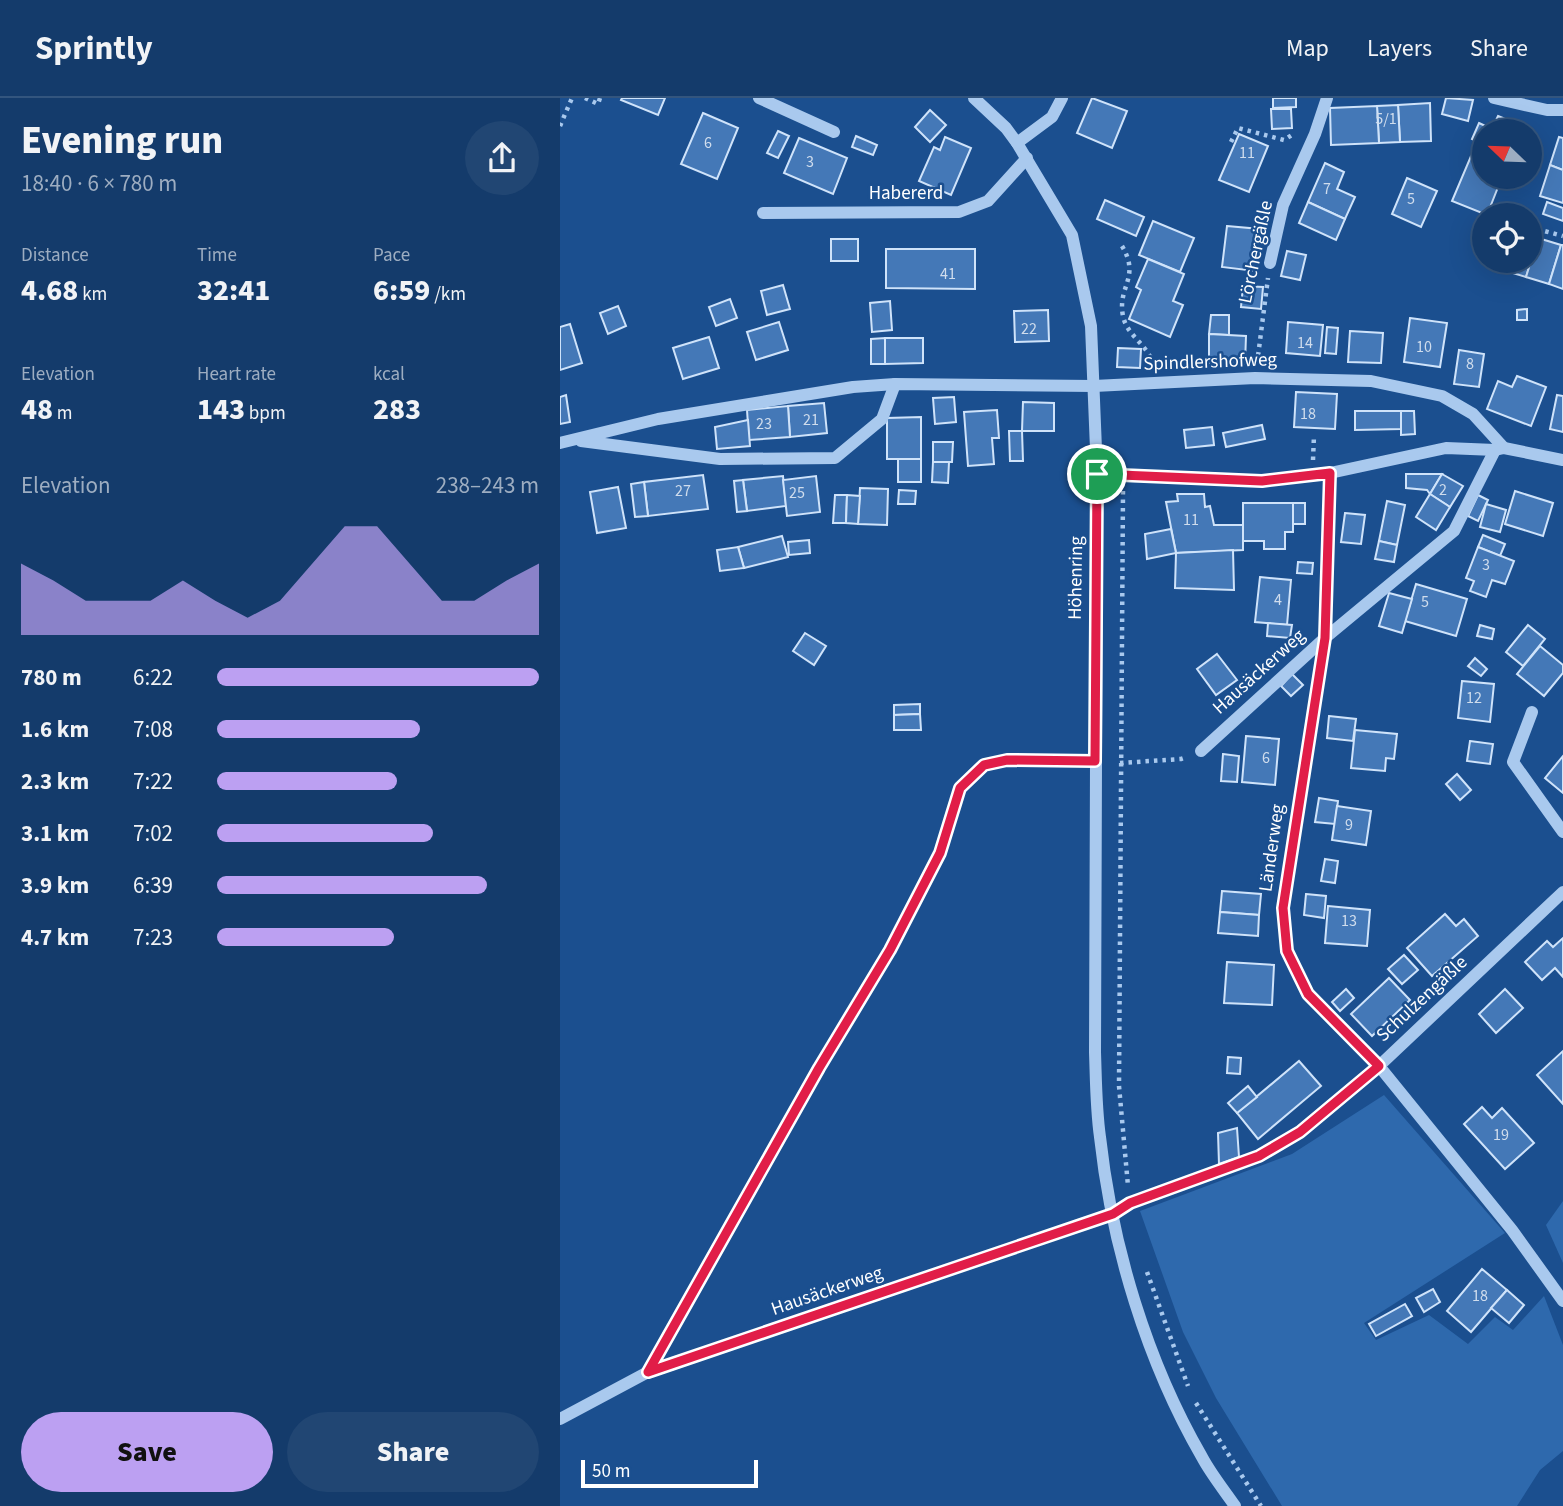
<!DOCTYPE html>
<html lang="en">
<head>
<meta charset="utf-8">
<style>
	body { margin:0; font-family:"Source Sans 3",sans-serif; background:#214673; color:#f1f3f6; height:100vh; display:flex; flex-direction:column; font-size:26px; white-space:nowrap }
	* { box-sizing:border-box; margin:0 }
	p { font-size:23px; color:#9dadc1 }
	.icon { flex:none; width:38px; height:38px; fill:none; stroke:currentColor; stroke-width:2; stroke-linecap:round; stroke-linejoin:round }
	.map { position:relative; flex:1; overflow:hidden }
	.panel { display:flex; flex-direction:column; background:#143b6b; width:560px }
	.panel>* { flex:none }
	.needle { width:46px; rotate:293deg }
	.buttons { position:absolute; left:912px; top:21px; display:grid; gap:14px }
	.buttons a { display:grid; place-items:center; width:70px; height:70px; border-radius:50%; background:#143b6b; box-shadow:0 7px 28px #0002,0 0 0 2px #33557e; font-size:35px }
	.scale { position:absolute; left:21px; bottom:18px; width:177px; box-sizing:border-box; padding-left:7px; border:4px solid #fff; border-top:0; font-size:19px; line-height:24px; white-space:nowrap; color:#fff; -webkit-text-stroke:5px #1b4f8f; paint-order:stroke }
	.pin { position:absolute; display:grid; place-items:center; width:60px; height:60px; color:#fff; margin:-30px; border:4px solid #fff; border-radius:50%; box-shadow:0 2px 7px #0007 }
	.round { display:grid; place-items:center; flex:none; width:74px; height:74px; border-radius:37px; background:#214673 }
	.head { display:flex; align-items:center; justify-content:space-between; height:119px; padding:0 21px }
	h1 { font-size:38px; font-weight:800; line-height:52px }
	.figures { display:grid; grid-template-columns:repeat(3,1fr); gap:10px; height:119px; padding:7px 21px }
	.figures div { display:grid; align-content:center }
	.figures b { font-size:30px; font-weight:800 }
	.figures small { font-size:19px; font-weight:400 }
	.figures p { font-size:19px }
	.chart { height:196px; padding:14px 21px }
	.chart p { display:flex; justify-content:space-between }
	.chart svg { width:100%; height:126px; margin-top:7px; fill:#bca0f2; opacity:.7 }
	.primary-button { display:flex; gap:14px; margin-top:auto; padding:14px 21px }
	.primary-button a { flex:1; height:80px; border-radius:42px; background:#bca0f2; color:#111; font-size:28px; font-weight:800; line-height:80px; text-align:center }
	.primary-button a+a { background:#214673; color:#f1f3f6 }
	ul { padding:0 21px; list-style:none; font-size:23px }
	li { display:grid; grid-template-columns:112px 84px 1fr; align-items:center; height:52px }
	li i { height:18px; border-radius:9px; background:#bca0f2 }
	header { display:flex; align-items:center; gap:42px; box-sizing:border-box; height:98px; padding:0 35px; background:#143b6b; border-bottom:2px solid #33557e }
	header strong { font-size:33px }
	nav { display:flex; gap:38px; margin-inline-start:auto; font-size:24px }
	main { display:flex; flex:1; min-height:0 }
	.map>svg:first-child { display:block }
</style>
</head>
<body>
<header>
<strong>Sprintly</strong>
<nav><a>Map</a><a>Layers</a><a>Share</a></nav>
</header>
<main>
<section class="panel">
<div class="head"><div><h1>Evening run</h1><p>18:40 · 6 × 780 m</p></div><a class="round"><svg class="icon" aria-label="share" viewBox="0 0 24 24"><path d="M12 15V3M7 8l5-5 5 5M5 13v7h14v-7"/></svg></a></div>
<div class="figures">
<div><p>Distance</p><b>4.68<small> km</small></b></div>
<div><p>Time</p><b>32:41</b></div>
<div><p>Pace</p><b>6:59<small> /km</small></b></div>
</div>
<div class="figures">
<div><p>Elevation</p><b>48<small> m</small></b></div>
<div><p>Heart rate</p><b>143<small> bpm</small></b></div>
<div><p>kcal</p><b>283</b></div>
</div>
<div class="chart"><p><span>Elevation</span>238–243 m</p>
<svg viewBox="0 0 160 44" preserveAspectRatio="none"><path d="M0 44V19L10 25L20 32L30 32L40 32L50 25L60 32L70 38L80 32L90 19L100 6L110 6L120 19L130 32L140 32L150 25L160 19V44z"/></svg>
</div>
<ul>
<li><b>780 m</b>6:22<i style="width:100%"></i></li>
<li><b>1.6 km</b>7:08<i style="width:63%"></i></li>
<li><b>2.3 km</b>7:22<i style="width:56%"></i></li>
<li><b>3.1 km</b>7:02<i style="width:67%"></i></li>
<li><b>3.9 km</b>6:39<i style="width:84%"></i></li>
<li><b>4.7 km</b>7:23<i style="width:55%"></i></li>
</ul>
<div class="primary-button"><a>Save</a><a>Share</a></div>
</section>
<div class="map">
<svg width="1003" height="1408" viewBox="0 0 1003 1408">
	<rect width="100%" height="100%" fill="#1b4f8f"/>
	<g fill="#2e69ad">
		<path d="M824 997 945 1135 804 1225 816 1242 869 1217 908 1246 935 1219 953 1232 984 1198 1003 1247V1353L980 1372 957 1408H722L656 1300 623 1234 580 1113 732 1056Z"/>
		<path d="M1003 1103V1165L986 1127Z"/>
	</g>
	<g fill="#4478b7" stroke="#cfe3fa" stroke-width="2">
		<path d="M62 0H105L98 17 61 2Z"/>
		<path d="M532 0 567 13 552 50 517 35Z"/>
		<path d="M713 0H736V9L713 10Z"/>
		<path d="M886 0 913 2 908 23 882 16Z"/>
		<path d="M870 5 871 43 840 44 838 7Z"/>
		<path d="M838 7 840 44 819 45 817 8Z"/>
		<path d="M817 8 819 45 771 47 770 10Z"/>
		<path d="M711 11H731L732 30 712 31Z"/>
		<path d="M370 12 386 27 370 44 355 29Z"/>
		<path d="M143 15 178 30 157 81 121 66Z"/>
		<path d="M938 18 948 22 943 33H931Z"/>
		<path d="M919 25 932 31 931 33H924V47L912 41Z"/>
		<path d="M218 33 229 38 218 60 207 55Z"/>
		<path d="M679 36 708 48 689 94 659 82Z"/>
		<path d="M296 38 317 47 313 57 292 49Z"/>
		<path d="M385 39 411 50 391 97 359 83 374 49 380 52Z"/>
		<path d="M999 39 1003 40V72L990 67Z"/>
		<path d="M239 40 287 60 273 96 224 75Z"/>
		<path d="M914 51 924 55V79H942L927 117 892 103Z"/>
		<path d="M765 65 784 74 777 91 795 99 785 121 748 104Z"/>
		<path d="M990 67 1003 72V105L980 98Z"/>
		<path d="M847 80 877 93 861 129 832 116Z"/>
		<path d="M545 102 584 119 576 138 537 121Z"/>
		<path d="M748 104 785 121 776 142 739 125Z"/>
		<path d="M987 104 1003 110V123L983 116Z"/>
		<path d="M593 123 634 140 620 174 579 157Z"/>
		<path d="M667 128 700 131 695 173 662 169Z"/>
		<path d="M970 137 978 140 966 179 943 172 946 163H970Z"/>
		<path d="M978 140 1001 147 989 186 966 179Z"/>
		<rect x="271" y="141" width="27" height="22"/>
		<path d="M1001 147H1003V191L989 186Z"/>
		<path d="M326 151H415V191L326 190Z"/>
		<path d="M727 153 746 157 740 182 721 178Z"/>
		<path d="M588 161 624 176 613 203 623 207 610 239 569 221 581 192 576 189Z"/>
		<path d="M223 187 230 211 207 217 201 193Z"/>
		<path d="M683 188 703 189 701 211 681 209Z"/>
		<path d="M170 201 177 220 156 228 149 209Z"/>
		<path d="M330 203 332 232 312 234 310 205Z"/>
		<path d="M58 208 66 228 48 236 40 215Z"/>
		<path d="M967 211V222H957V212Z"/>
		<path d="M488 212 489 243 455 244 454 213Z"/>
		<path d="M651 217H669V237L649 236Z"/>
		<path d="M850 220 887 225 880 269 844 264Z"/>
		<path d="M219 224 228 252 196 262 187 234Z"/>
		<path d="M728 224 763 227 760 258 726 255Z"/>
		<path d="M10 226 22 265 0 272V229Z"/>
		<path d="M767 229 778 230 776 256 765 255Z"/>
		<path d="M790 233 823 235 821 265 788 264Z"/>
		<path d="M649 236 686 238 685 266 649 265Z"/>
		<path d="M149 239 159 270 123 281 113 250Z"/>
		<path d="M325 240V266H311V241Z"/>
		<path d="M325 240H363V265L325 266Z"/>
		<path d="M558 250 581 251 580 270 557 269Z"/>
		<path d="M899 252 924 256 919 289 894 286Z"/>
		<path d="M957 278 986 289 971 328 927 311 938 283 952 289Z"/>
		<path d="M736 294 777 296 775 331 734 329Z"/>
		<path d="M6 297 10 324 0 326V299Z"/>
		<path d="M997 297 1003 298V334L990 331Z"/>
		<path d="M394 299 396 324 375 326 373 300Z"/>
		<path d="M463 304 494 305V333H462Z"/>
		<path d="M264 305 267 335 230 339 228 308Z"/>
		<path d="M228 308 230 339 189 342 187 312Z"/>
		<path d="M437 312 439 340H432L434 366 408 368 404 314Z"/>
		<path d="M795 313H841V331L795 332Z"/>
		<path d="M841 313H854L855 336 841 337Z"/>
		<path d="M361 319V361H327V320Z"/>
		<path d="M188 322 190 348 157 351 155 329Z"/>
		<path d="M702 327 705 341 666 349 663 335Z"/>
		<path d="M652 329 654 347 626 350 624 332Z"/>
		<path d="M449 333H462L463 363H450Z"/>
		<path d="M373 344H393L392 364H373Z"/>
		<rect x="338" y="361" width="23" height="23"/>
		<path d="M373 364H389L388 385 372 384Z"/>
		<path d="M846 376H882L870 396 867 392 846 390Z"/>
		<path d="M882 376 903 388 890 409 870 396Z"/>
		<path d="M143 377 148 411 88 418 84 384Z"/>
		<path d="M223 378 226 408 187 413 183 382Z"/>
		<path d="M256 378 260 414 227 418 223 382Z"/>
		<path d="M183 382 187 413 177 414 174 383Z"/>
		<path d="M84 384 88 418 75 419 71 386Z"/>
		<path d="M58 389 66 430 37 435 30 394Z"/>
		<path d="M300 390 328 391 327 427 298 426Z"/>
		<path d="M339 392 356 393 355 406H338Z"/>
		<path d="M955 393 993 405 983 438 945 426Z"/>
		<path d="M617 396H644L645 409 650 408 654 427H683V452L616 455 606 404 618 403Z"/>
		<path d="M870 396 890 409 876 432 856 419Z"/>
		<path d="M275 397H287L286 425H273Z"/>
		<path d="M287 397 300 398 298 426 286 425Z"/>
		<path d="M918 397 928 402 918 423 908 418Z"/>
		<path d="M827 403 845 407 837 447 819 443Z"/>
		<path d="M683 405H733V434H725V451H704V443H683Z"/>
		<rect x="733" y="405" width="12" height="21"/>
		<path d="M926 406 946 412 940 434 920 429Z"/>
		<path d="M785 415 805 417 801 446 781 444Z"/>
		<path d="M611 431 616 455 587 461 585 436Z"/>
		<path d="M923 437 945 446 940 458 918 449Z"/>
		<path d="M222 438 228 459 184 470 178 449Z"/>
		<path d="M249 442 250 455 229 457 228 444Z"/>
		<path d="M819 443 837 447 834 464 815 461Z"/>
		<path d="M178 449 184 470 160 473 157 452Z"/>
		<path d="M918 449 954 463 945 486 932 482 926 499 910 493 914 483 906 480Z"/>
		<path d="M673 452 674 492 615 490 616 455Z"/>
		<path d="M738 464 753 465 752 476 737 475Z"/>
		<path d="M700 479 731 482 727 527 695 524Z"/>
		<path d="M856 486 907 501 896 538 845 523Z"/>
		<path d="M829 495 852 501 842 535 819 528Z"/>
		<path d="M708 525 732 527 730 540 707 538Z"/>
		<path d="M920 527 934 531 932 541 917 538Z"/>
		<path d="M968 527 985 541 963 568 946 554Z"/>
		<path d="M245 535 266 548 254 567 233 553Z"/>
		<path d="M980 548 1003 567V575L984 598 957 576Z"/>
		<path d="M657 556 677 582 656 597 637 571Z"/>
		<path d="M915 560 927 571 921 578 908 568Z"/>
		<path d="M732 576 743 587 731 598 721 588Z"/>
		<path d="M902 583 934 586 930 624 898 620Z"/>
		<path d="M360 606V616L334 617V607Z"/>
		<path d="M360 616 361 632H334V617Z"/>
		<path d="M769 618 796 621 793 643 767 640Z"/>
		<path d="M795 632 837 636 834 661 826 660 825 673 791 670Z"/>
		<path d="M686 638 719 641 715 687 682 684Z"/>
		<path d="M910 643 933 646 930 666 907 663Z"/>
		<path d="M663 656 679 658 677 684 661 683Z"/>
		<path d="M1003 658V695L985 680Z"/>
		<path d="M897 676 911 692 900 702 886 686Z"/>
		<path d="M759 700 778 703 775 726 755 724Z"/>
		<path d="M777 708 811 713 806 747 772 742Z"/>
		<path d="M765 761 778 763 775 785 761 783Z"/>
		<path d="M662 793 701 796 699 817 660 814Z"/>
		<path d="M746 796 766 798 764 820 744 817Z"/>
		<path d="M768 808 810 812 807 848 765 845Z"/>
		<path d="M660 814 699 817 698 838 658 835Z"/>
		<path d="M885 816 896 828 904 821 918 838 872 878 847 850Z"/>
		<path d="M1003 840V879L995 870 982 882 965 864 987 843 993 849Z"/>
		<path d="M844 857 858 872 842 886 828 871Z"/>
		<path d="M667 864 714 867 712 907 664 905Z"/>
		<path d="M829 880 850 902 812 938 791 916Z"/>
		<path d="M786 891 794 900 780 913 772 904Z"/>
		<path d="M945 891 963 910 936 935 919 916Z"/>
		<path d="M1003 953V1006L977 977Z"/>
		<path d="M668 959 681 960 680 976 667 975Z"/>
		<path d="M739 963 761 988 698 1041 677 1015Z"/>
		<path d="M688 988 697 999 677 1015 668 1005Z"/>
		<path d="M922 1009 932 1020 942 1010 974 1045 945 1071 904 1026Z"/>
		<path d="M677 1030 679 1059 659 1066 658 1035Z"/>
		<path d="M922 1171 947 1192 911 1234 887 1213Z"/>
		<path d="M873 1191 880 1204 864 1214 856 1200Z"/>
		<path d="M947 1192 964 1207 949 1225 931 1210Z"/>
		<path d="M845 1206 852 1218 816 1238 809 1226Z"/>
	</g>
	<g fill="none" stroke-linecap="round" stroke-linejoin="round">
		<g stroke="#a9c9ee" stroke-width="4.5" stroke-dasharray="3.5 5" stroke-linecap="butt">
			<path d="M25 0 38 6 40 0"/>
			<path d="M0 28 12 0"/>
			<path d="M671 44 678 30 724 42 735 35"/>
			<path d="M977 131 1003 138"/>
			<path d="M562 148C581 180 557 188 563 218 567 239 590 247 594 270"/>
			<path d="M697 266 708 180"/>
			<path d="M753 362 754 337"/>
			<path d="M563 393 559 988 568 1088"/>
			<path d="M560 665 621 661 627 659"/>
			<path d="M587 1174 628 1288"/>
			<path d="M101 1252 259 970 330 852 380 755 400 690 424 667 447 662H520"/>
			<path d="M636 1305 701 1408"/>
		</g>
		<g stroke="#a9c9ee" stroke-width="12">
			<path d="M199 0 274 34"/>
			<path d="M414 0 446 30 457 45 512 137 531 228 537 376 535 954C536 982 536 1011 540 1039 552 1148 587 1264 642 1359 651 1376 664 1392 675 1408"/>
			<path d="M934 0 987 12H1003"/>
			<path d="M457 45 492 19 502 0"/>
			<path d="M203 115 399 114 428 103 467 60"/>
			<path d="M710 165 723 107 755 36 767 0"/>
			<path d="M21 343 160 361 275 360 322 321 335 286"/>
			<path d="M0 345 98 321 293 289 335 286 534 288 695 280 811 283 882 298 913 316 944 350"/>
			<path d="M770 375 765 540 723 810 727 853 748 896 819 968 952 1132 1003 1203"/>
			<path d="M537 376 702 383 770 375 886 350 935 352 944 350 1003 362"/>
			<path d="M972 614 953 664 1003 734"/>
			<path d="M641 653 765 540 894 433 935 352"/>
			<path d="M0 1321 88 1274 553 1116 570 1105 699 1058 740 1034 819 968 1003 794"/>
		</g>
	</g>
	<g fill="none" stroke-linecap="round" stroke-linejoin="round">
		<defs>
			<path id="route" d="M770 375 765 540 723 810 727 853 748 896 819 968 740 1034 699 1058 570 1105 553 1116 88 1274 259 970 330 852 380 755 400 690 424 667 447 662 535 663 537 376 702 383Z"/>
		</defs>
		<use href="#route" stroke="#fff" stroke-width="14"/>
		<use href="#route" stroke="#e11d48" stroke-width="9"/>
	</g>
	<g text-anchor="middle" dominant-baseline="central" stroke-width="5" stroke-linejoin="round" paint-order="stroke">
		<g font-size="16" fill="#d0dded">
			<text x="826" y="21">5/1</text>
			<text x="148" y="45">6</text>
			<text x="687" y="55">11</text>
			<text x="250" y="64">3</text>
			<text x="767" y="91">7</text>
			<text x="851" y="101">5</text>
			<text x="388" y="176">41</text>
			<text x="469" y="231">22</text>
			<text x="745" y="245">14</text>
			<text x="864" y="249">10</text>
			<text x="910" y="266">8</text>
			<text x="748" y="316">18</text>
			<text x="251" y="322">21</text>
			<text x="204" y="326">23</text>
			<text x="883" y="392">2</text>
			<text x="123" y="393">27</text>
			<text x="237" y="395">25</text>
			<text x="631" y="422">11</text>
			<text x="926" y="467">3</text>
			<text x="718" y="502">4</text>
			<text x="865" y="504">5</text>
			<text x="914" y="600">12</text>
			<text x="706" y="660">6</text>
			<text x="789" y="727">9</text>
			<text x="789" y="823">13</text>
			<text x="941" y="1037">19</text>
			<text x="920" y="1198">18</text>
		</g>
		<g font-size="19" fill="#fff" stroke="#1b4f8f">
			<text x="346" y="95">Habererd</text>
			<text transform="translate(696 154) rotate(-78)">Lörchergäßle</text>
			<text transform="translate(650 264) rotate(-2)">Spindlershofweg</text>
			<text transform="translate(516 480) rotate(-89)">Höhenring</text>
			<text transform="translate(699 574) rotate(-42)">Hausäckerweg</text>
			<text transform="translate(712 750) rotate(-82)">Länderweg</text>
			<text transform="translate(862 901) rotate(-43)">Schulzengäßle</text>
			<text transform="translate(267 1193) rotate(-19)">Hausäckerweg</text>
		</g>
	</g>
</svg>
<div class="buttons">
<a><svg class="needle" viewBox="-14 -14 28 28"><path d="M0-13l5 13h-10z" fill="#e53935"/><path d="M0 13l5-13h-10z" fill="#9dadc1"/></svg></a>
<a><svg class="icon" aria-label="locate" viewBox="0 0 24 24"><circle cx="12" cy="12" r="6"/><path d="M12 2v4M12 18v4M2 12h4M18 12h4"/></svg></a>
</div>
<div class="scale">50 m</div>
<div class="pin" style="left:537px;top:376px;background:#1e9e55"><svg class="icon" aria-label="arrive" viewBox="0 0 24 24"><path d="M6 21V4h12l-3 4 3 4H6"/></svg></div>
</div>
</main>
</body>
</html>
